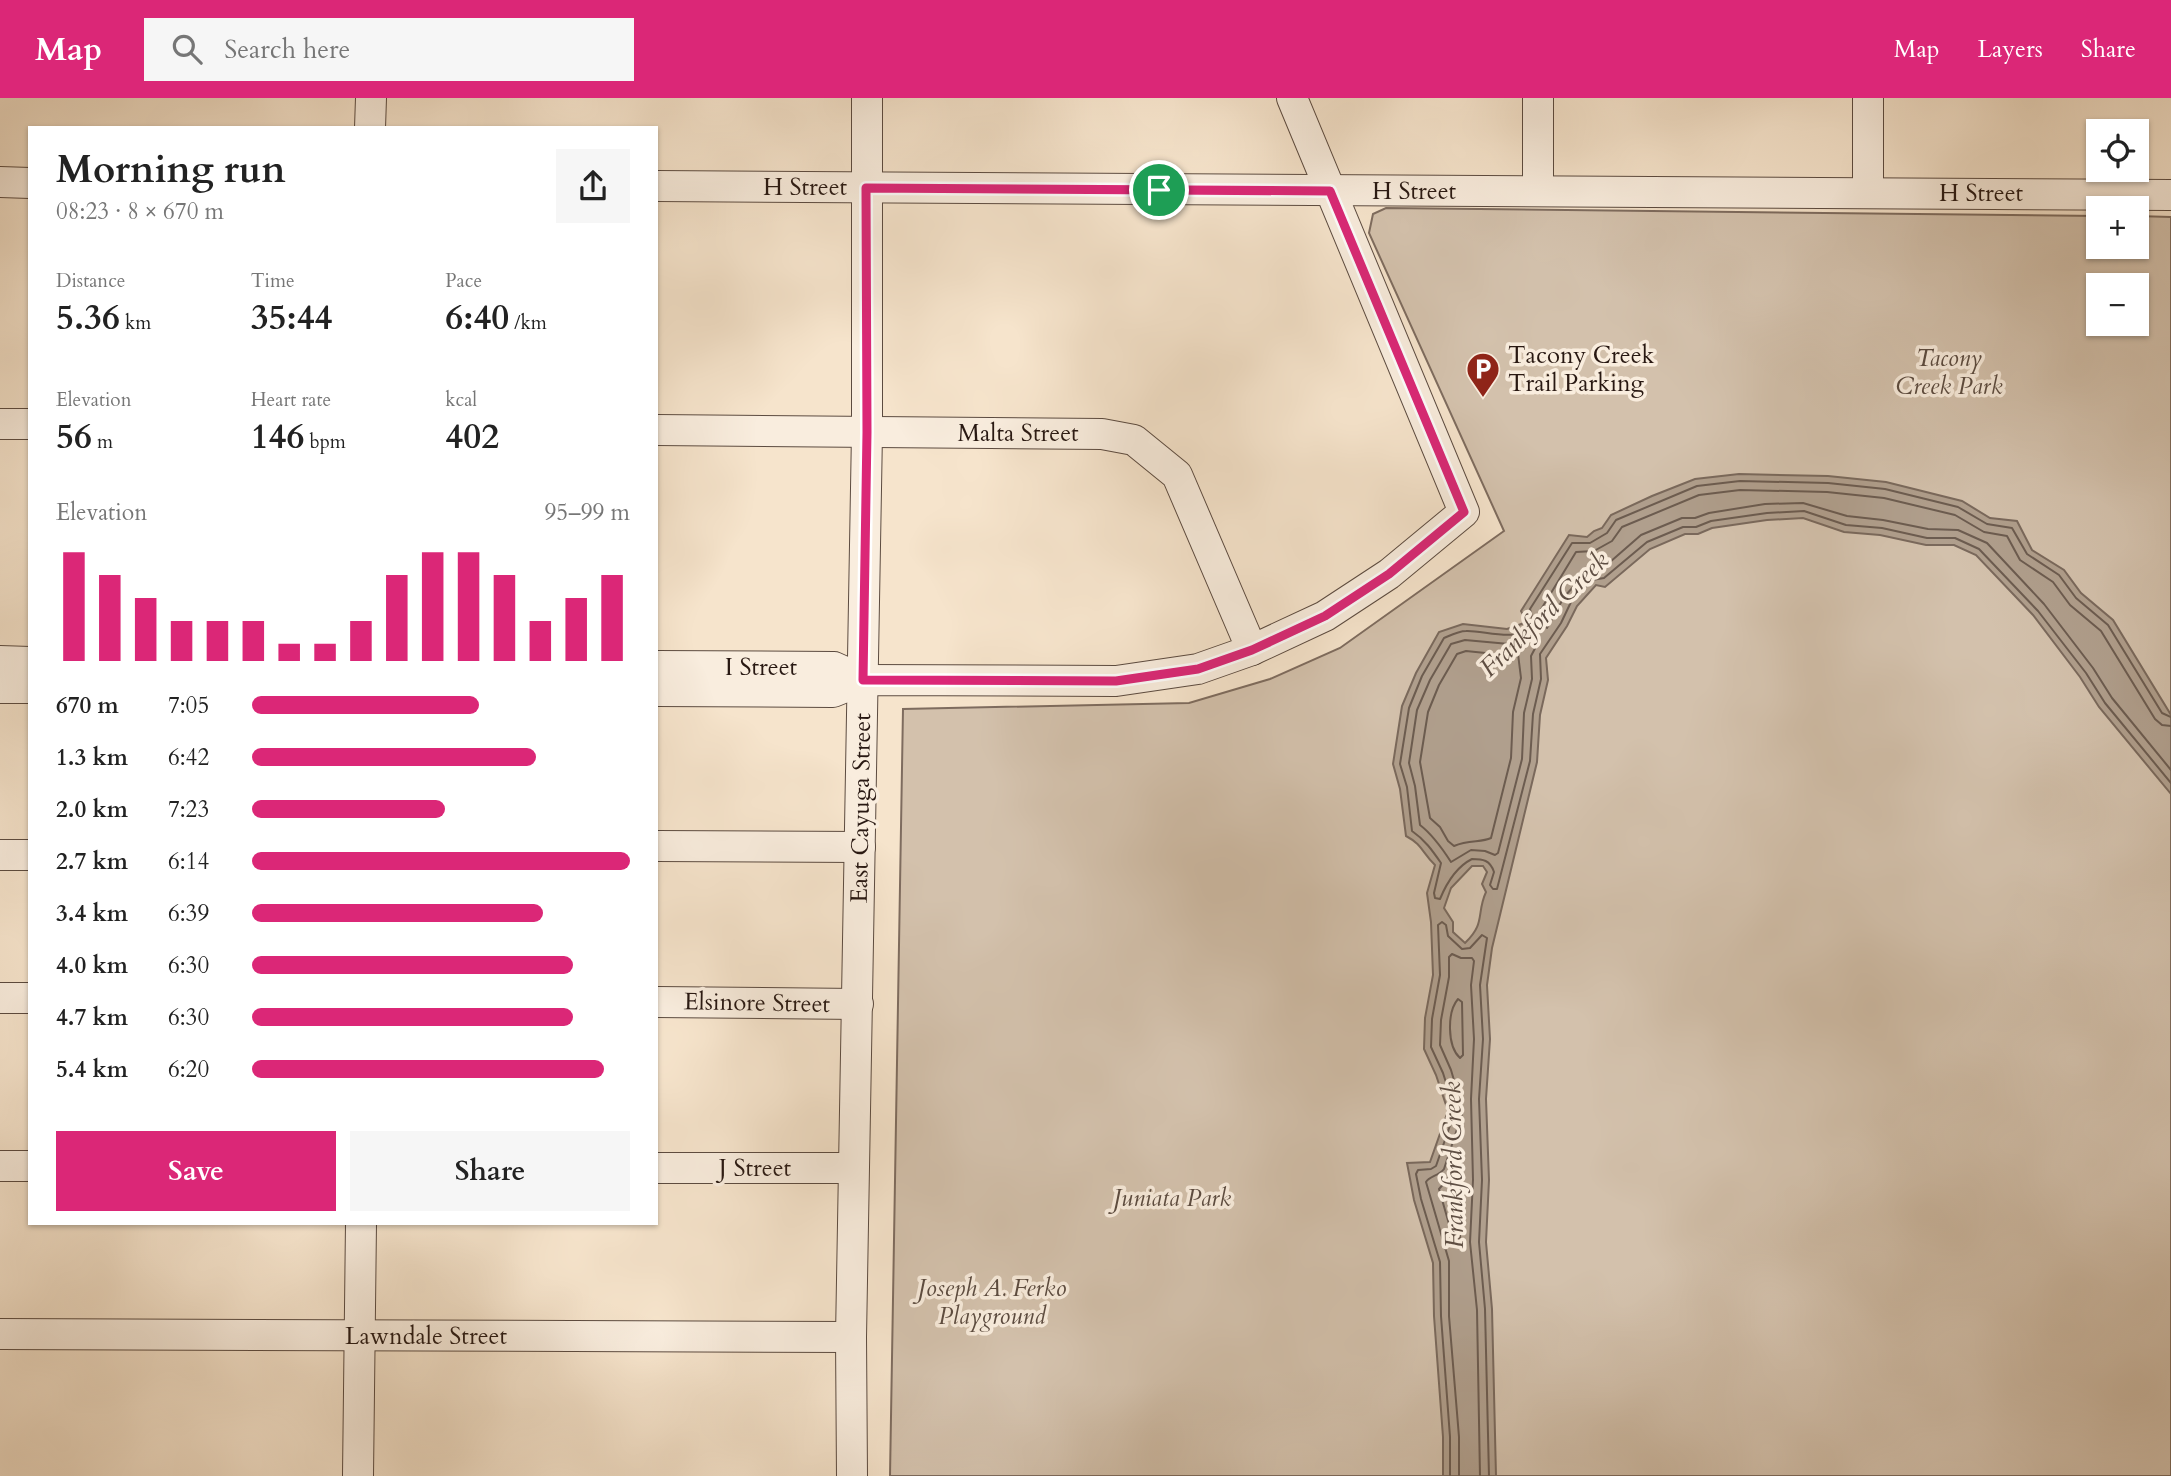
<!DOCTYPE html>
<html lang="en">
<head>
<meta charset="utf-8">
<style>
	body { margin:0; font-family:Cardo,serif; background:#f6f6f6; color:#222; height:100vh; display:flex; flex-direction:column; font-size:26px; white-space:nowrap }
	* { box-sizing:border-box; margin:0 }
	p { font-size:23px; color:#767676 }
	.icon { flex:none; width:38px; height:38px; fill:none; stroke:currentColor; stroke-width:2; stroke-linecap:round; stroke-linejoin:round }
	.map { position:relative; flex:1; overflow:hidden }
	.drawer { position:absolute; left:28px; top:28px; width:630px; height:1099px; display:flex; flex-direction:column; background:#fff; border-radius:0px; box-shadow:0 2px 5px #0004 }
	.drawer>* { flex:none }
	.tools { position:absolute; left:2086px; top:21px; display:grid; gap:14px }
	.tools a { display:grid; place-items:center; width:63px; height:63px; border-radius:0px; background:#fff; box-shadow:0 2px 5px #0004; font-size:35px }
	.pin { position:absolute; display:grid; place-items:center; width:60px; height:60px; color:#fff; margin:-30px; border:4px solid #fff; border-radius:50%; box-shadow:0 2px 7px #0007 }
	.round { display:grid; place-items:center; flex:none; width:74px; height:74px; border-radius:0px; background:#f6f6f6 }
	.headline { display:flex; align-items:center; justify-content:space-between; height:119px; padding:0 28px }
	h1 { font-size:38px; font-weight:700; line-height:52px }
	.metrics { display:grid; grid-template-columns:repeat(3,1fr); gap:10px; height:119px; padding:7px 28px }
	.metrics div { display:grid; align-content:center }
	.metrics b { font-size:35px; font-weight:700 }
	.metrics small { font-size:19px; font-weight:400 }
	.metrics p { font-size:19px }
	.chart { height:196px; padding:14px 28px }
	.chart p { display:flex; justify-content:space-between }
	.chart svg { width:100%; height:126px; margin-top:7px; stroke:#db2777; stroke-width:6 }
	.primary-button { display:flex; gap:14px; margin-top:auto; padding:14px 28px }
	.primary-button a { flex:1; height:80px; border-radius:0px; background:#db2777; color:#fff; font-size:28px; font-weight:700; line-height:80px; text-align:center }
	.primary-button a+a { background:#f6f6f6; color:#222 }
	ul { padding:0 28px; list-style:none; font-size:23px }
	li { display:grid; grid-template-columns:112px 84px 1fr; align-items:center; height:52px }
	li i { height:18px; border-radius:9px; background:#db2777 }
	header { display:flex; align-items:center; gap:42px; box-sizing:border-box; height:98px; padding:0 35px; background:#db2777; color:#fff }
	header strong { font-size:33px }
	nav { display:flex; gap:38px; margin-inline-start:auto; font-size:24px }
	.search { width:490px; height:63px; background:#f6f6f6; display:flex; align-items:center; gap:18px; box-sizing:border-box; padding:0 24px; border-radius:0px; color:#767676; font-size:26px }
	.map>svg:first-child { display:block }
</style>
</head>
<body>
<header>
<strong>Map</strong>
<div class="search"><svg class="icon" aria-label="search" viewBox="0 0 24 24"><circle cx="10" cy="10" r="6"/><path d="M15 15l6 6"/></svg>Search here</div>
<nav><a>Map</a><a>Layers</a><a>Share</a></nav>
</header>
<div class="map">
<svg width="2171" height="1378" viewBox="0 0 2171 1378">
	<rect width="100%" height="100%" fill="#f6e4cc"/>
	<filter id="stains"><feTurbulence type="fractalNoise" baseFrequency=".00286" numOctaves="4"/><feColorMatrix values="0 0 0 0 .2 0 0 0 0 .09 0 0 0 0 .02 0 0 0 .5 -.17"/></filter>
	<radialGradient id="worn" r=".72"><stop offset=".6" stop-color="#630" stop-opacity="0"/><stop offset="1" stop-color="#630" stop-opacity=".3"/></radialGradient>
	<path fill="#d3c1ac" stroke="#7e6c5f" stroke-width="2" fill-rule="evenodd" d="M1386 110 2098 118V149H2137V118L2171 119V1378H890L903 611 1189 605 1270 581 1340 550 1504 433 1369 135 1373 116ZM2098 187H2137V226H2098Z"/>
	<path fill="#b09f8d" stroke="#7a695c" stroke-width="2" fill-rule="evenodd" d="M1739 376 1828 378 1886 384 1962 403 1990 420 2017 423 2032 452 2064 472 2081 495 2113 522 2171 617V696L2099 609 2080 579 2033 517 1976 457 1954 447H1926L1880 437 1844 434 1803 420 1767 422 1712 430 1698 436H1685L1650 451 1605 489 1596 487 1577 508 1567 528 1546 560 1548 582 1540 617 1537 664 1492 850 1487 887 1490 941 1486 1001 1489 1082 1486 1144 1492 1211 1496 1378H1443V1339L1434 1218 1433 1165 1414 1102 1407 1065 1430 1064 1448 1013 1436 977 1424 951 1425 920 1433 877 1431 824 1427 795 1435 767C1422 755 1423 747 1406 738L1400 691 1393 666 1402 608 1416 575 1439 534 1463 526 1507 531 1527 524 1521 513 1569 437 1587 439 1594 433 1602 430 1611 417 1652 398 1695 381ZM1472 768H1483L1487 774 1482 786 1486 794C1476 816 1486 825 1465 845L1453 834V824L1444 810 1451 790Z"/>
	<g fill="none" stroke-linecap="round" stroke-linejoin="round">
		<g stroke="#6c5c50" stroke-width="2">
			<path d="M1535 537 1540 541 1531 558 1532 581 1524 615 1522 661 1498 755 1495 757 1485 753 1471 752 1451 764C1442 750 1433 737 1420 727L1415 688 1409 665 1417 612 1430 582 1451 546 1465 542 1509 546Z"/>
			<path d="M1466 553 1505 557 1518 556 1521 580 1513 614 1511 660 1491 740C1481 745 1469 741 1454 748L1448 743 1440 729 1430 720 1420 664 1428 614 1439 587 1457 556Z"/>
			<path d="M2171 619 2162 615 2108 527 2076 500 2059 477 2027 456 2012 430 1987 426 1958 409 1885 391 1828 385 1740 383 1697 388 1616 422 1607 435 1590 445H1572L1530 511 1533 524C1523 547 1485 532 1466 533 1459 533 1451 537 1444 540L1422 578 1409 610 1400 666 1407 689 1412 733C1425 742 1432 752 1441 765L1434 795 1435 800 1440 801C1447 784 1456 769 1472 761 1483 761 1490 762 1494 774L1490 787 1493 791H1497L1530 663 1533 616 1541 581 1540 556 1561 525 1571 504 1592 482 1604 480 1647 444 1683 429H1696L1711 423 1767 415 1804 413 1846 427 1882 430 1927 440H1955L1979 451 2038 513 2086 575 2105 605 2171 685"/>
			<path d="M2171 628 2162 627 2155 621 2101 533 2070 507 2053 484 2020 462 2007 438 1984 434 1955 417 1884 400 1827 394 1740 392 1699 397 1622 429 1612 443 1594 453 1576 454 1540 513 1542 527 1547 530 1564 499 1586 475 1602 471 1641 437 1682 420H1695L1709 415 1765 406 1803 405 1847 418 1883 422 1928 431 1958 432 1987 445 2044 506 2093 570 2112 600 2171 672"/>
			<path d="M1458 901 1462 904 1463 957 1460 960C1447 948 1447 914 1458 901Z"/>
			<path d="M1459 1068 1462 1071 1460 1140 1456 1143 1453 1140 1439 1091Z"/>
			<path d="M1450 1378V1339L1441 1218 1440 1164 1421 1101 1416 1076 1418 1072 1431 1071 1436 1068 1455 1013 1443 975 1431 949 1432 921 1440 877 1438 827 1442 824 1446 827 1448 838 1462 851 1470 850 1482 837 1487 840 1480 887 1483 941 1479 1001 1482 1082 1479 1144 1485 1211 1489 1378"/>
			<path d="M1459 1378V1339L1449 1218V1163L1426 1084C1429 1078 1439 1078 1444 1071L1463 1013 1451 972 1440 947 1441 922 1449 879V859L1452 856 1461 860H1472L1474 863 1471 887 1474 941 1471 1001 1473 1082 1470 1144 1477 1212 1480 1378"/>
		</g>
		<defs>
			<g id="minor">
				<path d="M370 30 371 0"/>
				<path d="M0 84 30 85"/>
				<path d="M656 88 2171 97"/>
				<path d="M1538 93V0"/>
				<path d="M1868 94V0"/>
				<path d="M0 326H30"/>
				<path d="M656 332 1102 336 1134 342 1177 377 1252 552"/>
				<path d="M0 563 30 564"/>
				<path d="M656 568 834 569 863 582"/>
				<path d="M0 590H30"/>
				<path d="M656 593 833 594 863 582 1116 583 1198 571 1252 552 1325 518 1389 476 1464 414 1292 0"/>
				<path d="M656 748 860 749"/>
				<path d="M0 757H30"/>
				<path d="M0 900H30"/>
				<path d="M656 904 858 906"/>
				<path d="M0 1068H30"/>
				<path d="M656 1070H853"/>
				<path d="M0 1236 851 1239"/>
				<path d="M358 1378 361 1125"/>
				<path d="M852 1378 851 1239 867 334V0"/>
			</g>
		</defs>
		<use href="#minor" stroke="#5c4b40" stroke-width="32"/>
		<use href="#minor" stroke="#f9edde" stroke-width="30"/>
	</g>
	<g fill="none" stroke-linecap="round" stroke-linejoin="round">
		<defs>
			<path id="route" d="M866 90 1330 93 1464 414 1389 476 1325 518 1252 552 1198 571 1116 583 863 582 867 334Z"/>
		</defs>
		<use href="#route" stroke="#fff" stroke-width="14"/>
		<use href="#route" stroke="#db2777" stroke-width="9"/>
	</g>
	<defs>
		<symbol id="parking-pin" viewBox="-11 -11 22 30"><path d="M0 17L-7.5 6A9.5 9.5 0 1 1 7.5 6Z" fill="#8f2418" stroke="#f9edde"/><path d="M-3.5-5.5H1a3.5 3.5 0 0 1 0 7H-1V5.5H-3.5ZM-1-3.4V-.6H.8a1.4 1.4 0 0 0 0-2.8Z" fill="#fff"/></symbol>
	</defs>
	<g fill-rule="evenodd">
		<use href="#parking-pin" x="1464" y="252" width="38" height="52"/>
	</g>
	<g text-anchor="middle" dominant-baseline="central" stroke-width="7" stroke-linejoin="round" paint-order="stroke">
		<g font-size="24" fill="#281812" stroke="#f9edde">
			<text x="805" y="89">H Street</text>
			<text x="1414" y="93">H Street</text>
			<text x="1981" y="95">H Street</text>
			<text x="1018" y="335">Malta Street</text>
			<text x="761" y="569">I Street</text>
			<text transform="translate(861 710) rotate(-89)">East Cayuga Street</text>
			<text transform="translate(757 905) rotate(1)">Elsinore Street</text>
			<text x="755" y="1070">J Street</text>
			<text x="426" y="1238">Lawndale Street</text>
		</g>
		<g font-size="24" fill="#281812" stroke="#f9edde" text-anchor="start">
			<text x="1508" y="257">Tacony Creek<tspan x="1508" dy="28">Trail Parking</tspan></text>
		</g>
		<g font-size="24" font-style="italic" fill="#5b4b40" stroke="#f9edde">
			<text x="1949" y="260">Tacony<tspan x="1949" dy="28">Creek Park</tspan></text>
			<text x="1172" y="1100">Juniata Park</text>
			<text x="992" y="1190">Joseph A. Ferko<tspan x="992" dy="28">Playground</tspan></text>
		</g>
		<g font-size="26" font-style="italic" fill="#5e4e43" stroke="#f9edde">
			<text transform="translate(1544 516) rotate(-44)">Frankford Creek</text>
			<text transform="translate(1453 1067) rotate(-91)">Frankford Creek</text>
		</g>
	</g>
	<rect width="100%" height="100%" filter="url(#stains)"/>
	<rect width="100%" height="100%" fill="url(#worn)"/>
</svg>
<div class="tools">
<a><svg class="icon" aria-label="locate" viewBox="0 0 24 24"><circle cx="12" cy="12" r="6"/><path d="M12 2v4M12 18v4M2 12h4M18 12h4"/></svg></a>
<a>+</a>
<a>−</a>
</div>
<div class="pin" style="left:1159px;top:92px;background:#1e9e55"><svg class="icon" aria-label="arrive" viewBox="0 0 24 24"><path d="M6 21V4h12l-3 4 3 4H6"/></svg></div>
<section class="drawer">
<div class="headline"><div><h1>Morning run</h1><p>08:23 · 8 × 670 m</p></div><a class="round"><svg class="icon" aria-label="share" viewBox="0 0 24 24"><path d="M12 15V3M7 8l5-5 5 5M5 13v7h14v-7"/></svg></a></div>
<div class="metrics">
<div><p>Distance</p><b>5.36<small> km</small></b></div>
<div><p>Time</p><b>35:44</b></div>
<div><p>Pace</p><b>6:40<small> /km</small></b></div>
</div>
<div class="metrics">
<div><p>Elevation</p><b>56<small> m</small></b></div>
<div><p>Heart rate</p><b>146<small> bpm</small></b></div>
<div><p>kcal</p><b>402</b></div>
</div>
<div class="chart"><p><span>Elevation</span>95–99 m</p>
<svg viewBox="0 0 160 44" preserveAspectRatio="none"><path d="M5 44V6M15 44V14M25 44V22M35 44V30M45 44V30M55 44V30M65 44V38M75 44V38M85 44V30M95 44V14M105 44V6M115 44V6M125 44V14M135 44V30M145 44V22M155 44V14"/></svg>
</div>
<ul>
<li><b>670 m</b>7:05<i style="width:60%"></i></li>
<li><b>1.3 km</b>6:42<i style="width:75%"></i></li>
<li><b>2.0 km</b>7:23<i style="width:51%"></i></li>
<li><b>2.7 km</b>6:14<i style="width:100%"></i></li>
<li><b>3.4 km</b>6:39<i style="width:77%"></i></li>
<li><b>4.0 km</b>6:30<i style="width:85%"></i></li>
<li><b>4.7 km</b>6:30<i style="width:85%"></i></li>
<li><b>5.4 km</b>6:20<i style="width:93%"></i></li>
</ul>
<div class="primary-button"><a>Save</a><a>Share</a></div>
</section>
</div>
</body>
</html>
